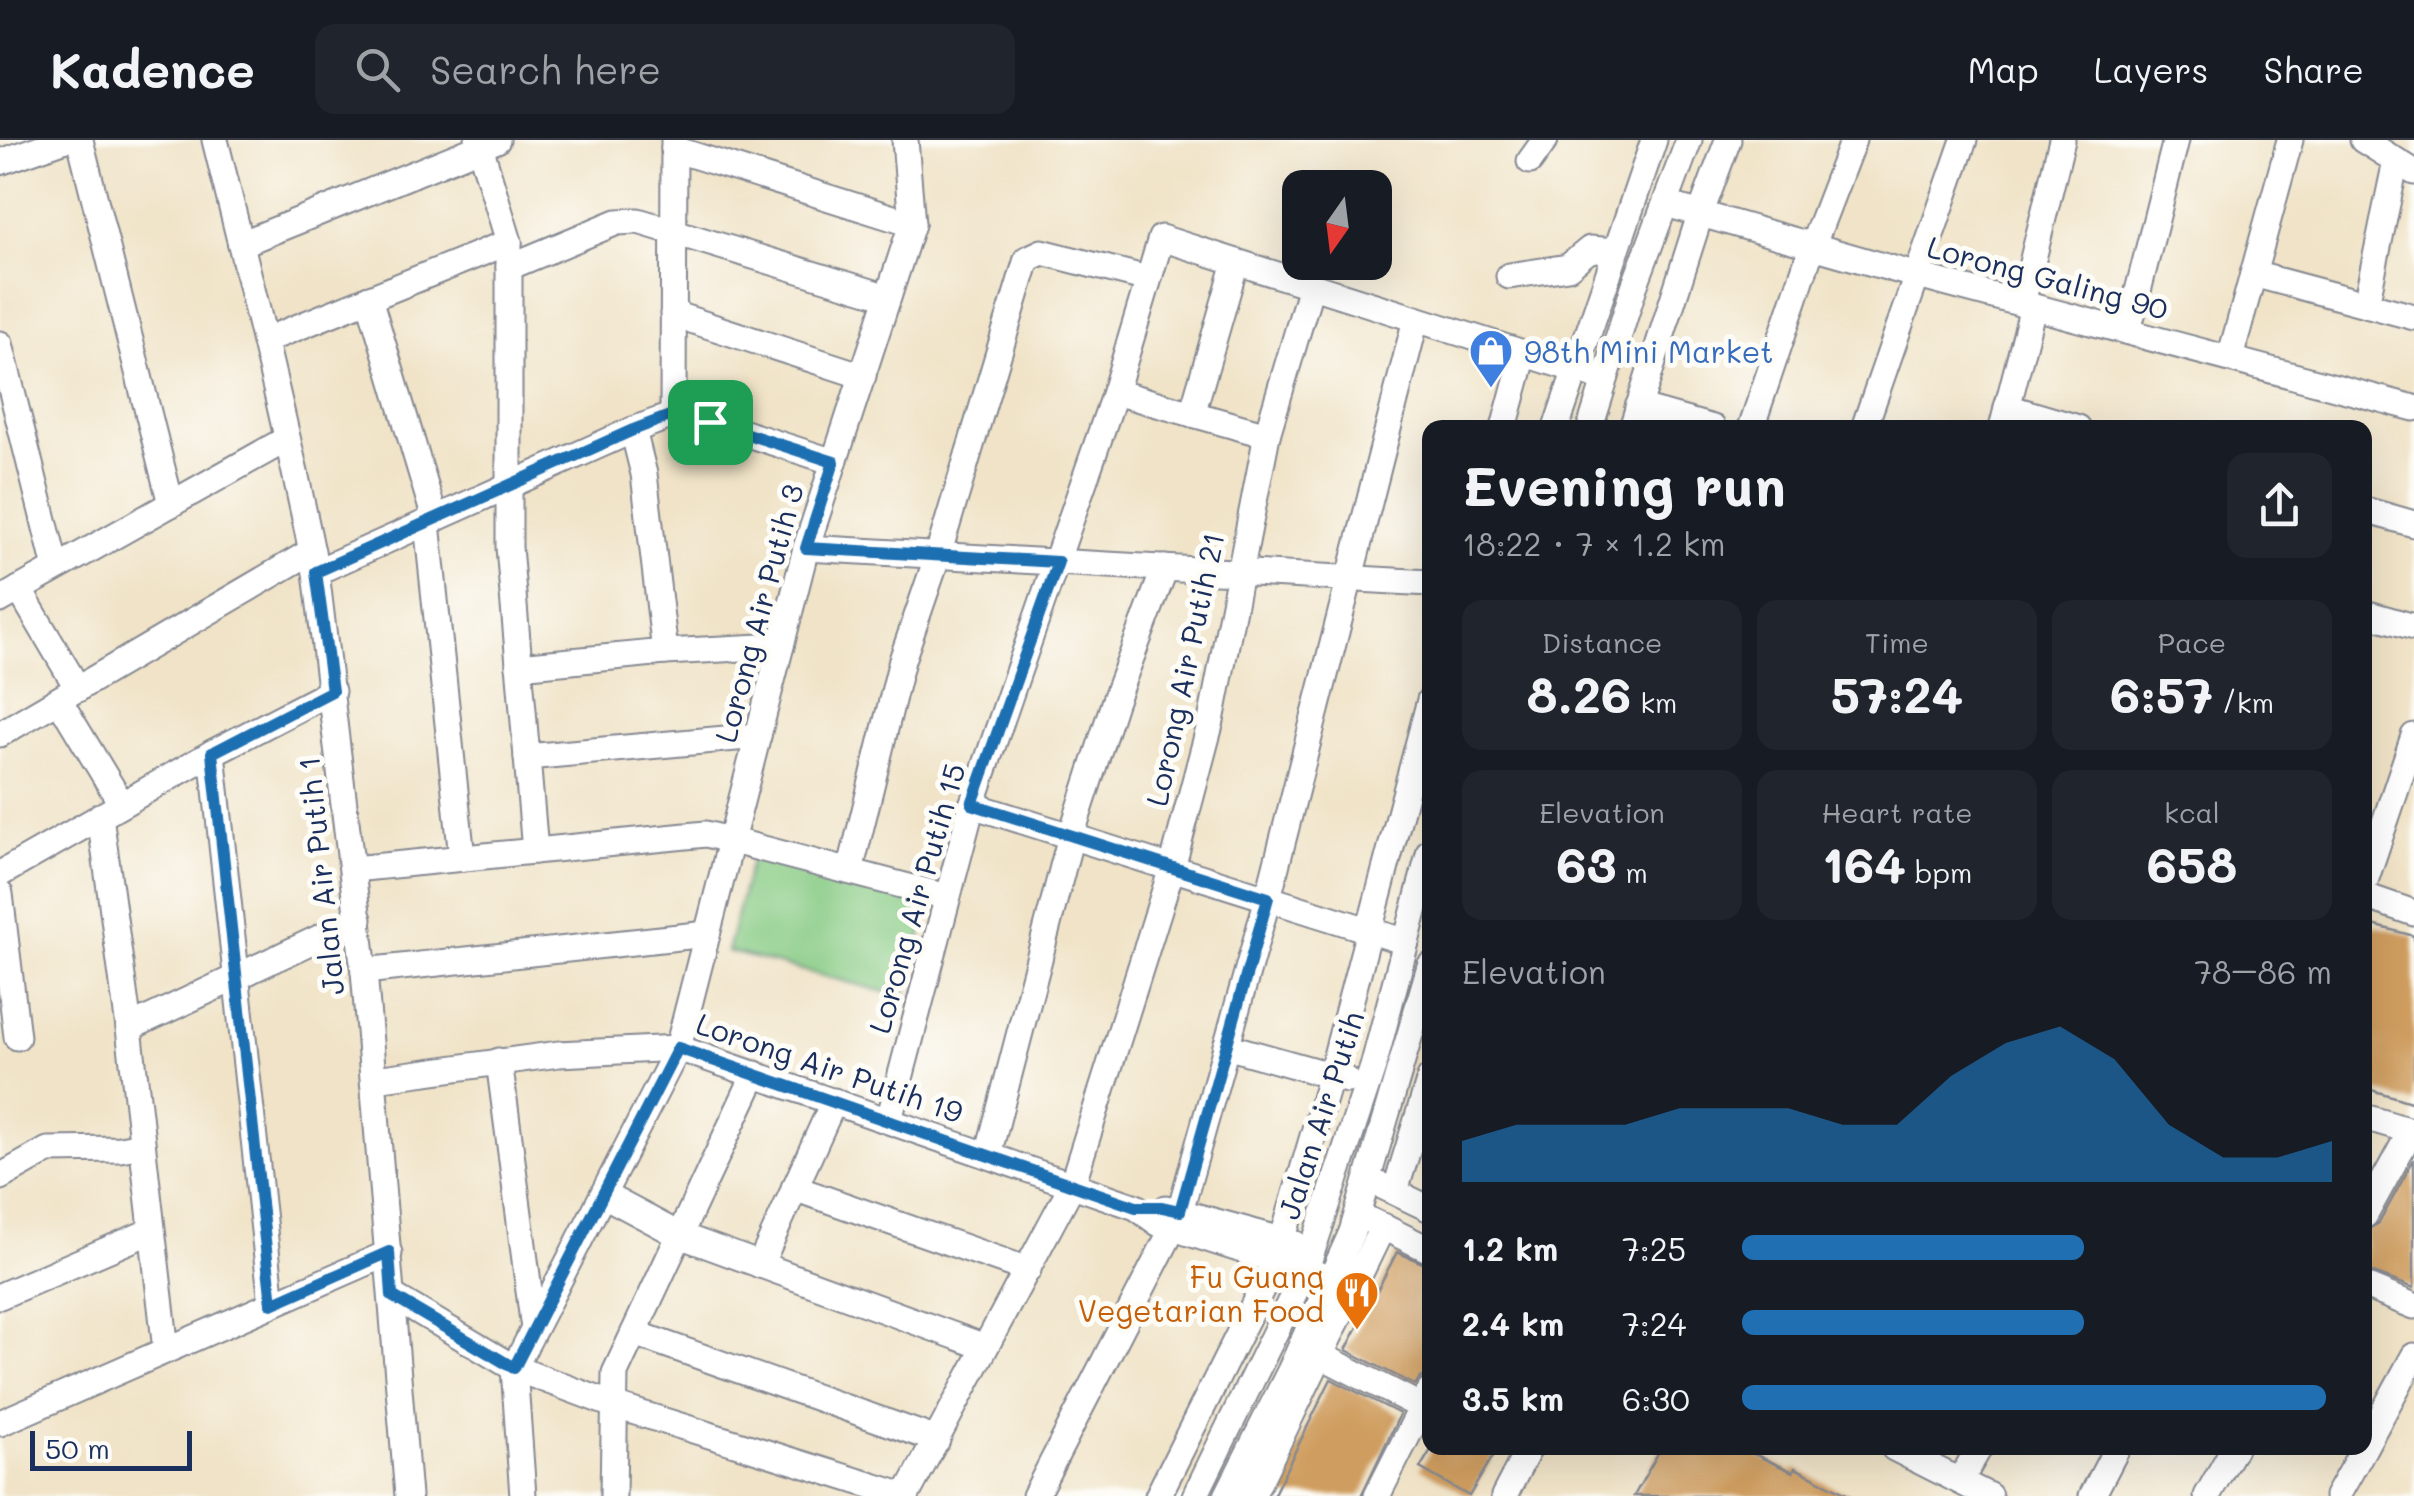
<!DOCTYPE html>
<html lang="en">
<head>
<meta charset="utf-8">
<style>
	body { margin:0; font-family:Mali,sans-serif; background:#20242c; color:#f1f3f6; height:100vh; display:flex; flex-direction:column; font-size:38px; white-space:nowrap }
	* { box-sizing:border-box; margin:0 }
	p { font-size:32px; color:#9ea1a6 }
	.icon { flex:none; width:55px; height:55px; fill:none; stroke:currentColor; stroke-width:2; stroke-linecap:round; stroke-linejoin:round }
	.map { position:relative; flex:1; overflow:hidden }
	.sheet { position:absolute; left:1422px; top:280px; width:950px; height:1035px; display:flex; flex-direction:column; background:#171b24; border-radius:20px; box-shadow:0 10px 40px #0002 }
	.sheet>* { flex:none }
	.needle { width:65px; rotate:194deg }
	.buttons { position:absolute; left:1282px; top:30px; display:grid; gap:20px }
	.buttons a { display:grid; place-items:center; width:110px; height:110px; border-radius:20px; background:#171b24; box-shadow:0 10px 40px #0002; font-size:50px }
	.scale { position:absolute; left:30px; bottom:25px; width:162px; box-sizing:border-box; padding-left:10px; border:5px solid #1b2f5e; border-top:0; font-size:28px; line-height:35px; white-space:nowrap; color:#1b2f5e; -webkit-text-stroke:8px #fdfcf7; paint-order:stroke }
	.pin { position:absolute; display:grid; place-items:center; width:85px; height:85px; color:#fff; margin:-42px; border-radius:20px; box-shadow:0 5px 15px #0006 }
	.round { display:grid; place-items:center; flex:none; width:105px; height:105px; border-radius:20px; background:#20242c }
	.overview { display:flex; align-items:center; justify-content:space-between; height:170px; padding:0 40px }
	h1 { font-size:55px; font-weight:700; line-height:75px }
	.stats { display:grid; grid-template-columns:repeat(3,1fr); gap:15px; height:170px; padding:10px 40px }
	.stats div { display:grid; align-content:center; border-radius:20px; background:#20242c; text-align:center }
	.stats b { font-size:50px; font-weight:700 }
	.stats small { font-size:28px; font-weight:400 }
	.stats p { font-size:28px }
	.chart { height:280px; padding:20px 40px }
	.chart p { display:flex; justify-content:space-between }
	.chart svg { width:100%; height:180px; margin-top:10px; fill:#1f6fb2; opacity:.7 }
	ul { padding:0 40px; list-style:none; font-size:32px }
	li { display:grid; grid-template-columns:160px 120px 1fr; align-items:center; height:75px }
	li i { height:25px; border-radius:12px; background:#1f6fb2 }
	header { display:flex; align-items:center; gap:60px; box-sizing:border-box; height:140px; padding:0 50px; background:#171b24; border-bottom:2px solid #363941 }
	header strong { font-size:48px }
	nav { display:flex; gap:55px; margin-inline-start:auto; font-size:35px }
	.search { width:700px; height:90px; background:#20242c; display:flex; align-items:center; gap:25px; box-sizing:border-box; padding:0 35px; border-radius:20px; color:#9ea1a6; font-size:38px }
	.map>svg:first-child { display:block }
</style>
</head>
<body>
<header>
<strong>Kadence</strong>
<div class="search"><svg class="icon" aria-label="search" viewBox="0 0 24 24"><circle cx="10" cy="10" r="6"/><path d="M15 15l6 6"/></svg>Search here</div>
<nav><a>Map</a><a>Layers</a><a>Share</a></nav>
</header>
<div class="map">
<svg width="2414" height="1356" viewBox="0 0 2414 1356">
	<rect width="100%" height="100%" fill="#fdfcf7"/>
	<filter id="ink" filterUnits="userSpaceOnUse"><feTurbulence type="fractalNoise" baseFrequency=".01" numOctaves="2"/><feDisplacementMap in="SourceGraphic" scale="20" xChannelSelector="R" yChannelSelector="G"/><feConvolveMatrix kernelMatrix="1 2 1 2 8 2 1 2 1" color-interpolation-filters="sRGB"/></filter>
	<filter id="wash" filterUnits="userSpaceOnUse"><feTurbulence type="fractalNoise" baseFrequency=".0048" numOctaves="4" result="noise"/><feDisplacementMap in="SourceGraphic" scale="40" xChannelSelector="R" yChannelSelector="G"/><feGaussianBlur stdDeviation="2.25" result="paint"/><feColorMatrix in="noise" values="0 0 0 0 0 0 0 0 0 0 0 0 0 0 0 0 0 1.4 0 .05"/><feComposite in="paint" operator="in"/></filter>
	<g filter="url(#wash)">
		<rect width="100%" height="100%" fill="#f0e3c7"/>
		<path fill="#87cb84" stroke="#517d71" stroke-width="2.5" d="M753 713 931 759 905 857 727 811Z"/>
		<g id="blocks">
			<g fill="#cf9d5f">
				<path d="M2373 785 2414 796V963L2365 948V816Z"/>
				<path d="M2414 1019V1148L2365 1130V1091L2379 1083Z"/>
				<path d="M1397 1112 1430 1126V1235L1420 1238 1415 1245 1346 1210Z"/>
				<path d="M1331 1239 1400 1274 1361 1356H1273Z"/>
				<path d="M1432 1308H1498L1469 1356 1420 1328Z"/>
				<path d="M1661 1308H1741L1793 1332 1795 1328 1851 1356H1634Z"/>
			</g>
		</g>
	</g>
	<g filter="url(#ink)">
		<use href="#blocks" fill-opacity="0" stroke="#868992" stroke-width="2.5"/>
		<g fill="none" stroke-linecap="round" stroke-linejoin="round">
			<defs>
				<g id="minor">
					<path d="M80 0 171 364"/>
					<path d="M215 0C251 144 287 287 316 432L364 831 408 1356"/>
					<path d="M478 0 509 102V407L535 711"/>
					<path d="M2363 0 2414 32"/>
					<path d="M674 9 912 84"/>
					<path d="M1530 21 1545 0"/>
					<path d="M0 22 63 0"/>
					<path d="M1666 64 1918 136 2414 268"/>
					<path d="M241 104 497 0"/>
					<path d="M509 127 617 82 638 81 888 157"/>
					<path d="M2253 134 2414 177"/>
					<path d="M1509 136 1568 127 1590 109 1615 111"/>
					<path d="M369 158 435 379"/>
					<path d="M2022 164 2062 0"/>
					<path d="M2366 164 2396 21"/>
					<path d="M673 174 863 236"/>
					<path d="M2128 191 2176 0"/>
					<path d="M266 200 509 102"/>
					<path d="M0 204 56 428"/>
					<path d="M2230 218 2290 0"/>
					<path d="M1115 252 1267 295"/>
					<path d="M1638 267 1713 288"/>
					<path d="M2007 267 2078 288"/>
					<path d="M1192 274 1236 122"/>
					<path d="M673 275 674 0"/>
					<path d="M1504 288 1524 214"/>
					<path d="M1556 288 1654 0"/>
					<path d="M1590 288 1634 147 1689 0"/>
					<path d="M1632 288 1700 75 1728 0"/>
					<path d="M1751 288 1812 107 1853 0"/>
					<path d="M1864 288 1964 0"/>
					<path d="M2002 288 2033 167"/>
					<path d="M633 290 644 334 665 512"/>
					<path d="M2365 370 2414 384"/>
					<path d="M427 383 462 718"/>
					<path d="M806 408 1430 443"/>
					<path d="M316 432 633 290 673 275 710 282 834 322"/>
					<path d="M19 449 78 549"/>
					<path d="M0 460 287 299"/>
					<path d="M2365 473 2414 487"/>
					<path d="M519 526 665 512 781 506"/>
					<path d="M59 560 121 663"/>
					<path d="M0 594 312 411"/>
					<path d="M212 613 272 1164"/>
					<path d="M527 617 758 596"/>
					<path d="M972 665 1406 802"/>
					<path d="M100 676 129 888 166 1210"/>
					<path d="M353 729 706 694 947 757"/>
					<path d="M850 731 902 520 938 415 1027 119 1042 112 1148 139"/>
					<path d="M0 734 212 613 332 551"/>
					<path d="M2365 741 2414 596"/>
					<path d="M0 754 17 897"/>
					<path d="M2365 756 2414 773"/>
					<path d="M364 831 707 794"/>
					<path d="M129 888 359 779"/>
					<path d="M1226 906 1347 940"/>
					<path d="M499 921 534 1189"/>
					<path d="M375 939 559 914 678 908 1136 1067 1158 1083 1332 1139"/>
					<path d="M2365 977 2414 992"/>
					<path d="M889 980 972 665 1115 252 1161 98 1605 239"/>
					<path d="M988 1015 1071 696 1115 560 1165 428"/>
					<path d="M0 1037 48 1010 120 1009 142 1005"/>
					<path d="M1380 1045 1430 1069"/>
					<path d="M794 1048 1028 1130"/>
					<path d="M1395 1051 1430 938"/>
					<path d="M604 1055 679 1095 985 1207"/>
					<path d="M1166 1068 1296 1104"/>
					<path d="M1180 1071 1268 758 1416 179"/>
					<path d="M2365 1075 2411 991"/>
					<path d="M1367 1079 1430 1110"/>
					<path d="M1282 1101 1331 935 1430 560"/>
					<path d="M760 1125 834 961"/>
					<path d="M2365 1146 2414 1166"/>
					<path d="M0 1156 151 1091"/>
					<path d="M393 1156 514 1228 613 1265 905 1356"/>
					<path d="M634 1193 937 1300"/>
					<path d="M1306 1208 1422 1267"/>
					<path d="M0 1283 389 1113"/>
					<path d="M2365 1306 2414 1216"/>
					<path d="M1894 1308 1989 1356"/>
					<path d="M1960 1341 1979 1308"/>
					<path d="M523 1356 514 1228 678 908 806 408 912 84 905 0"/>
					<path d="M613 1356 615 1233 755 934"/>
					<path d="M906 1356 1072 1045 1172 728 1211 581 1267 295 1311 146"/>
					<path d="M1035 1356 1173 1088"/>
					<path d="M1158 1356 1276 1120"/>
					<path d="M1195 1356 1306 1129 1373 927 1430 711"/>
					<path d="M1227 1356 1290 1231 1352 1092 1430 826"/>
					<path d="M1252 1356 1383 1086"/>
					<path d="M1377 1356 1430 1251"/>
					<path d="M1504 1356 1529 1308"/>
					<path d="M2092 1356 2117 1308"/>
					<path d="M2207 1356 2234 1308"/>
					<path d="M2337 1356 2364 1308"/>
				</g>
			</defs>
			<use href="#minor" stroke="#868992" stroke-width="29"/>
			<use href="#minor" stroke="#fff" stroke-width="25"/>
		</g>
	</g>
	<g fill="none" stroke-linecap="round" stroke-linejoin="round" filter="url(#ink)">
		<defs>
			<path id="route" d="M672 275 710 282 834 322 806 408 1058 422 972 664 1268 758 1180 1071 1162 1067H1136L678 908 514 1228 392 1156 389 1112 272 1164 212 613 332 551 316 432 633 290Z"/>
		</defs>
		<use href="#route" stroke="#fff" stroke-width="20"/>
		<use href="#route" stroke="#1f6fb2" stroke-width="12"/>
	</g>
	<defs>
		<symbol id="shop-pin" viewBox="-11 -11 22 30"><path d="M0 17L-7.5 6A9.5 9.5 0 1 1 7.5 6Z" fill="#3f7fe0" stroke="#fdfcf7"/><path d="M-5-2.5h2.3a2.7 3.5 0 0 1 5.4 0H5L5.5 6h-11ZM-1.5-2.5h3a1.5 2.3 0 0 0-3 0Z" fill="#fff"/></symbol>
		<symbol id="restaurant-pin" viewBox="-11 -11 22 30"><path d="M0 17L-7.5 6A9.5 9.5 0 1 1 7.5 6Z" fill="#e8710a" stroke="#fdfcf7"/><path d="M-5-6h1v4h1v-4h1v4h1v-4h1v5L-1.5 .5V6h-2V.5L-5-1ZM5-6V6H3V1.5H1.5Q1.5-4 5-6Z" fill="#fff"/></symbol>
	</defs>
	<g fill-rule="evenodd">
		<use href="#shop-pin" x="1466" y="186" width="50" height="68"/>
		<use href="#restaurant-pin" x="1332" y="1128" width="50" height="68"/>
	</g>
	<g text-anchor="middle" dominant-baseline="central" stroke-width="10" stroke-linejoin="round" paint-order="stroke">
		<g font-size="30" fill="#1b2f5e" stroke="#fdfcf7">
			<text transform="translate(2048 137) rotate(15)">Lorong Galing 90</text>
			<text transform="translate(758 473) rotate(-75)">Lorong Air Putih 3</text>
			<text transform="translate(1184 529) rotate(-78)">Lorong Air Putih 21</text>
			<text transform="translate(320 736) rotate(-96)">Jalan Air Putih 1</text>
			<text transform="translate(916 758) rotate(-74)">Lorong Air Putih 15</text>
			<text transform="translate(830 927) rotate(19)">Lorong Air Putih 19</text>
			<text transform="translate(1320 975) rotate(-72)">Jalan Air Putih</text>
		</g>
		<g font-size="30" fill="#366cbe" stroke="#fdfcf7" text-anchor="start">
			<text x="1524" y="211">98th Mini Market</text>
		</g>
		<g font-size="30" fill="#c56008" stroke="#fdfcf7" text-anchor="end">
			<text x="1324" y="1136">Fu Guang<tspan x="1324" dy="34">Vegetarian Food</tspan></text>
		</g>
	</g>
</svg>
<div class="buttons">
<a><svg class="needle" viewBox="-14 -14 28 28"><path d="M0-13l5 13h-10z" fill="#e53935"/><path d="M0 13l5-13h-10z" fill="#9ea1a6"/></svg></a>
</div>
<div class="scale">50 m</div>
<div class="pin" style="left:710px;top:282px;background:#1e9e55"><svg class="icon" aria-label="arrive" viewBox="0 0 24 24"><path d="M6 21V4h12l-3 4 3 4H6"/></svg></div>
<section class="sheet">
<div class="overview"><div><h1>Evening run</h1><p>18:22 · 7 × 1.2 km</p></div><a class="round"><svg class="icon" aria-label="share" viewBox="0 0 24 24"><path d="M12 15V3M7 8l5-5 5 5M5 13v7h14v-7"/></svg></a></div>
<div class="stats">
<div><p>Distance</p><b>8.26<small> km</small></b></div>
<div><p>Time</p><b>57:24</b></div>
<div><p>Pace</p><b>6:57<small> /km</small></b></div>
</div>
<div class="stats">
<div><p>Elevation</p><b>63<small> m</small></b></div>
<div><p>Heart rate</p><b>164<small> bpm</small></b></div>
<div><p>kcal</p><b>658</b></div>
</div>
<div class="chart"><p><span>Elevation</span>78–86 m</p>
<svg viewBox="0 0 160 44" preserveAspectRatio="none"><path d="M0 44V34L10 30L20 30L30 30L40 26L50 26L60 26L70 30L80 30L90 18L100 10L110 6L120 14L130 30L140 38L150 38L160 34V44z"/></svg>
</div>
<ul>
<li><b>1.2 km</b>7:25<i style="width:58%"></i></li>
<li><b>2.4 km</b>7:24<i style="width:58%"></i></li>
<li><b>3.5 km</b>6:30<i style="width:99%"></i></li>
</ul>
</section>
</div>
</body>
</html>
